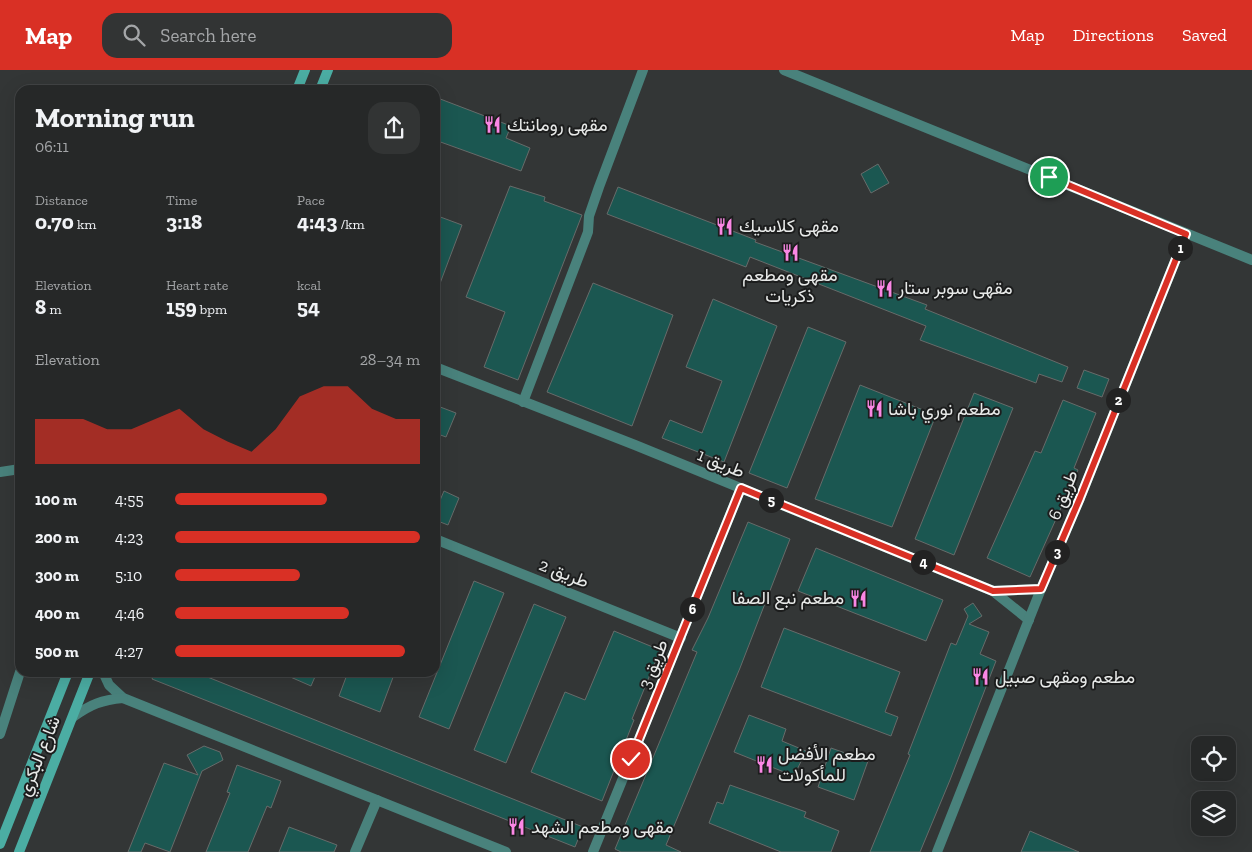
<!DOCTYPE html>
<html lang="en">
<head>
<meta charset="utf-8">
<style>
	body { margin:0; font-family:"Zilla Slab",Vazirmatn,serif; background:#323434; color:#f1f3f6; height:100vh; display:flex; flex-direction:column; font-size:19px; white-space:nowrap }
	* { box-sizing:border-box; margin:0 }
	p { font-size:16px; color:#a4a6a8 }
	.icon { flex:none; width:28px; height:28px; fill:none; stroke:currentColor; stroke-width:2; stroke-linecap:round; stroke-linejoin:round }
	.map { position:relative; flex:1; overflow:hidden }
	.panel { position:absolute; left:15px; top:15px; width:425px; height:592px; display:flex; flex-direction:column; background:#262828; border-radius:15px; box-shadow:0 5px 20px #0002,0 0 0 1px #424445 }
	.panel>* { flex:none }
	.tools { position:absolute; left:1191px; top:666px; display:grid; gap:10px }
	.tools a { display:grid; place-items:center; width:45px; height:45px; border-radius:10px; background:#262828; box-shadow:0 5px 20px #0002,0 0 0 1px #424445; font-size:25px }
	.pin { position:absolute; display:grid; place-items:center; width:42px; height:42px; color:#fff; margin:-21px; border:2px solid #fff; border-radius:50%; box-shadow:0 1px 5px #0007 }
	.km { position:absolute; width:25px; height:25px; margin:-12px; border-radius:50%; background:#222; color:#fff; font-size:14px; line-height:25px; text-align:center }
	.round { display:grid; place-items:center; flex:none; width:52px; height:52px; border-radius:15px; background:#323434 }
	.head { display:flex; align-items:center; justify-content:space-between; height:85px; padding:0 20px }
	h1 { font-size:28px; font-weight:700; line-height:38px }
	.metrics { display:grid; grid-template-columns:repeat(3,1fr); gap:8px; height:85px; padding:5px 20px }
	.metrics div { display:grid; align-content:center }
	.metrics b { font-size:21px; font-weight:700 }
	.metrics small { font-size:14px; font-weight:400 }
	.metrics p { font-size:14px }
	.chart { height:140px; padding:10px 20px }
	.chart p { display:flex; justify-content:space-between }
	.chart svg { width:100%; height:90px; margin-top:5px; fill:#d93025; opacity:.7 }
	ul { padding:0 20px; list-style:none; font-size:16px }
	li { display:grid; grid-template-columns:80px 60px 1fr; align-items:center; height:38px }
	li i { height:12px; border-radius:6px; background:#d93025 }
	header { display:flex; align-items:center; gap:30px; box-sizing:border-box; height:70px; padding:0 25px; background:#d93025; color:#fff }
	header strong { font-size:24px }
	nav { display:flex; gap:28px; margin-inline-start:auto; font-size:18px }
	.search { width:350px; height:45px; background:#323434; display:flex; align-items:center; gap:12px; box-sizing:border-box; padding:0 18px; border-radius:15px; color:#a4a6a8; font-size:19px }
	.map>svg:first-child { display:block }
</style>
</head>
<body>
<header>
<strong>Map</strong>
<div class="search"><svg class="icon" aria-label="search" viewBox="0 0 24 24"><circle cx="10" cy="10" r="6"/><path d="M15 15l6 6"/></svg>Search here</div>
<nav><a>Map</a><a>Directions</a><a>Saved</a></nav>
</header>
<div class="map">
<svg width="1252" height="782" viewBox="0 0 1252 782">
	<rect width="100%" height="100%" fill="#333636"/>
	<g fill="#1b5751" stroke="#676b6a">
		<path d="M435 27 511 56 506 68 530 78 521 101 435 70Z"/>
		<path d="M878 94 889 113 871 123 861 104Z"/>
		<path d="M510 116 545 127 544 131 582 145 518 310 484 297 505 242 466 227Z"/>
		<path d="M618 117 756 170 755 172 927 235 925 239 1068 297 1062 312 1039 304 1036 313 920 270 926 256 750 187 746 197 607 144Z"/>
		<path d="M435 145 462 155 436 224 435 223Z"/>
		<path d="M593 213 673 245 632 356 547 322Z"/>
		<path d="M713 229 777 256 724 392 662 368 670 350 702 363 722 311 686 297Z"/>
		<path d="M808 257 846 272 787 418 749 403Z"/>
		<path d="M1084 300 1109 309 1102 327 1077 318Z"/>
		<path d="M860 315 936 345 892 457 815 429Z"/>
		<path d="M974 323 1013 338 954 485 915 469Z"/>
		<path d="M1063 330 1096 343 1074 398 1078 400 1030 507 987 488 1035 381 1041 383Z"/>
		<path d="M435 335 456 343 446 367 435 363Z"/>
		<path d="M444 421 459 428 448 455 435 450V442Z"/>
		<path d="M748 452 790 469 740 598 666 775 681 782H621L615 779 697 582 692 580 708 548Z"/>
		<path d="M816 478 943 530 926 571 798 521Z"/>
		<path d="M474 511 504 523 449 659 419 647Z"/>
		<path d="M973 533 982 546 969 554 989 562 980 584 996 591 950 710 920 782H870L910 685 908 684 951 573 956 575 968 546 964 539Z"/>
		<path d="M534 534 566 547 506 693 474 680Z"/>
		<path d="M784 558 900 602 885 642 898 647 891 666 761 617Z"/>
		<path d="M614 561 660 580 632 649 634 650 602 731 531 702 565 622 585 630Z"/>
		<path d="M155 602H195L583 757 575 777 152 609Z"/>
		<path d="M279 602H317L311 616Z"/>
		<path d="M348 602H395L380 642 339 626Z"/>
		<path d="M749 645 786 659 782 671 806 681 794 706 734 682Z"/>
		<path d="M204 676 220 682 223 690 202 701 170 782 145 773 141 782H128L164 693 198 705 187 685Z"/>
		<path d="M831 678 868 691 854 730 818 717Z"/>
		<path d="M237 695 281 711 271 738 267 736 248 782H206L230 723 227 722Z"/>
		<path d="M730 715 806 742 804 747 839 761 831 782H781L709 753 717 732 723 734Z"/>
		<path d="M289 757 337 775 334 782H279Z"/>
		<path d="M1030 761 1079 782H1021Z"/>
	</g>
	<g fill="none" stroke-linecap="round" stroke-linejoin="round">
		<g stroke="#49827c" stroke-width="10">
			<path d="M435 297 635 375 993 521 1029 550"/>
			<path d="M523 332 588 162 589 146 599 117 643 0"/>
			<path d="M0 402 20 399"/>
			<path d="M435 469 681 568"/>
			<path d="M993 521 1041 519"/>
			<path d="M103 602 109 615 123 628 506 782"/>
			<path d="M73 647C91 634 102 630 123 628"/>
			<path d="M0 664 20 602"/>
			<path d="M355 782 377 730"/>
			<path d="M593 782 741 418"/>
			<path d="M937 782 1041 519 1080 428 1186 164"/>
		</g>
		<path stroke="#49827c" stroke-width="10" d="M784 0 1252 190"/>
		<g stroke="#4bada3" stroke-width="10">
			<path d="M297 20 305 0"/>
			<path d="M320 20 328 0"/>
			<path d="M0 774 68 602"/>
			<path d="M19 782 90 602"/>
		</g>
	</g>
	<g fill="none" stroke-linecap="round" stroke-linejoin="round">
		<defs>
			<path id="route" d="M631 689 741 418 993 521 1041 519 1080 428 1186 164 1049 107"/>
		</defs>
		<use href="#route" stroke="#fff" stroke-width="10"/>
		<use href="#route" stroke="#d93025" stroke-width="6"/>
	</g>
	<defs>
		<symbol id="restaurant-bare" viewBox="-9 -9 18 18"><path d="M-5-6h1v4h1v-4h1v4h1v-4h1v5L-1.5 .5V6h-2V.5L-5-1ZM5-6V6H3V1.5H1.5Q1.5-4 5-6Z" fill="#fb87e5" stroke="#1c1d1d" stroke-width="2.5" paint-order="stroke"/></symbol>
	</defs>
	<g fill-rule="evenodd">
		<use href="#restaurant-bare" x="480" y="42" width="25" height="25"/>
		<use href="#restaurant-bare" x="712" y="144" width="25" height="25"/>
		<use href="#restaurant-bare" x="778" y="170" width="25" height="25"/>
		<use href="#restaurant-bare" x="872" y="206" width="25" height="25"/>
		<use href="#restaurant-bare" x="862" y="326" width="25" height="25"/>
		<use href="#restaurant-bare" x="846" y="516" width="25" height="25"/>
		<use href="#restaurant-bare" x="968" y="594" width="25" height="25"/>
		<use href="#restaurant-bare" x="752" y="682" width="25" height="25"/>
		<use href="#restaurant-bare" x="504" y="744" width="25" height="25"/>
	</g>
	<g text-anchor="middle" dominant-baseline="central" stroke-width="4" stroke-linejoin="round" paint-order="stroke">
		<g font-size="18" fill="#e8eae9" stroke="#1c1d1d" text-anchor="start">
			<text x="507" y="55">مقهى رومانتك</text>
			<text x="739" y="156">مقهى كلاسيك</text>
			<text x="790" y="205" text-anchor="middle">مقهى ومطعم<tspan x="790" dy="21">ذكريات</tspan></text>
			<text x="898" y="218">مقهى سوبر ستار</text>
			<text x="888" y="339">مطعم نوري باشا</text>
			<text x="844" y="528" text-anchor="end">مطعم نبع الصفا</text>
			<text x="995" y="607">مطعم ومقهى صبيل</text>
			<text x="778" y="684">مطعم الأفضل<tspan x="778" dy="21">للمأكولات</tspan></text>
			<text x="531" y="757">مقهى ومطعم الشهد</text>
		</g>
		<g font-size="18" fill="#e8eae9" stroke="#1c1d1d">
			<text transform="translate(721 393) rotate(22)">طريق 1</text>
			<text transform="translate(1063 425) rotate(-68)">طريق 6</text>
			<text transform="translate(564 503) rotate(21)">طريق 2</text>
			<text transform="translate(653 594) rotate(-68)">طريق 3</text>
			<text transform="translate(39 686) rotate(-68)">شارع البكري</text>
		</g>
	</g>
</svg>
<div class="tools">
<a><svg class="icon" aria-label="locate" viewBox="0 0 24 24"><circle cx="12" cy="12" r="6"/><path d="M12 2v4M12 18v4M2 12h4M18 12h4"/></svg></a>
<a><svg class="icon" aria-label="layers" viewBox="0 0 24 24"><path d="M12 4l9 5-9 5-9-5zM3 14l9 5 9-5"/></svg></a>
</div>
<div class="pin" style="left:1049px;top:107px;background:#1e9e55"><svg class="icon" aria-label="arrive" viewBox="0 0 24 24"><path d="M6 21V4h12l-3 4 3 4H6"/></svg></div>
<div class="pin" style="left:631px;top:689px;background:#d93025"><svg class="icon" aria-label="check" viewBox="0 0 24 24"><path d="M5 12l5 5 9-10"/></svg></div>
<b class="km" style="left:1180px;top:178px">1</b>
<b class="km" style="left:1118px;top:330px">2</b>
<b class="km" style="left:1057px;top:482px">3</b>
<b class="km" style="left:923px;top:492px">4</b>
<b class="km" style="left:771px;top:430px">5</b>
<b class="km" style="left:692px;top:539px">6</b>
<section class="panel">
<div class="head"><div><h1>Morning run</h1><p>06:11</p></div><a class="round"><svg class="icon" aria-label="share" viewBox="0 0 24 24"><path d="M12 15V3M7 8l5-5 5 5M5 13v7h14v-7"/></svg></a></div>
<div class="metrics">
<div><p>Distance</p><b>0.70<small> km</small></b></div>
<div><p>Time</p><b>3:18</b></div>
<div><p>Pace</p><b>4:43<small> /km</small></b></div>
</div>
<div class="metrics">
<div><p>Elevation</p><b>8<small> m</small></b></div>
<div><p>Heart rate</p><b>159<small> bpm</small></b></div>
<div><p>kcal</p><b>54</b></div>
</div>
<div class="chart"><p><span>Elevation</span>28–34 m</p>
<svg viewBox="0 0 160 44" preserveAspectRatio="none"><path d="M0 44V22L10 22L20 22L30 27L40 27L50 22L60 17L70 27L80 33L90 38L100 27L110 11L120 6L130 6L140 17L150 22L160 22V44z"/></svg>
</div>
<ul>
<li><b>100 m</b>4:55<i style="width:62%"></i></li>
<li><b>200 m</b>4:23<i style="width:100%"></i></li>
<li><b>300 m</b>5:10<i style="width:51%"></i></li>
<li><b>400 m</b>4:46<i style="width:71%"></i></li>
<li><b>500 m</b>4:27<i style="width:94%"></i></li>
</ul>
</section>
</div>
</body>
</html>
